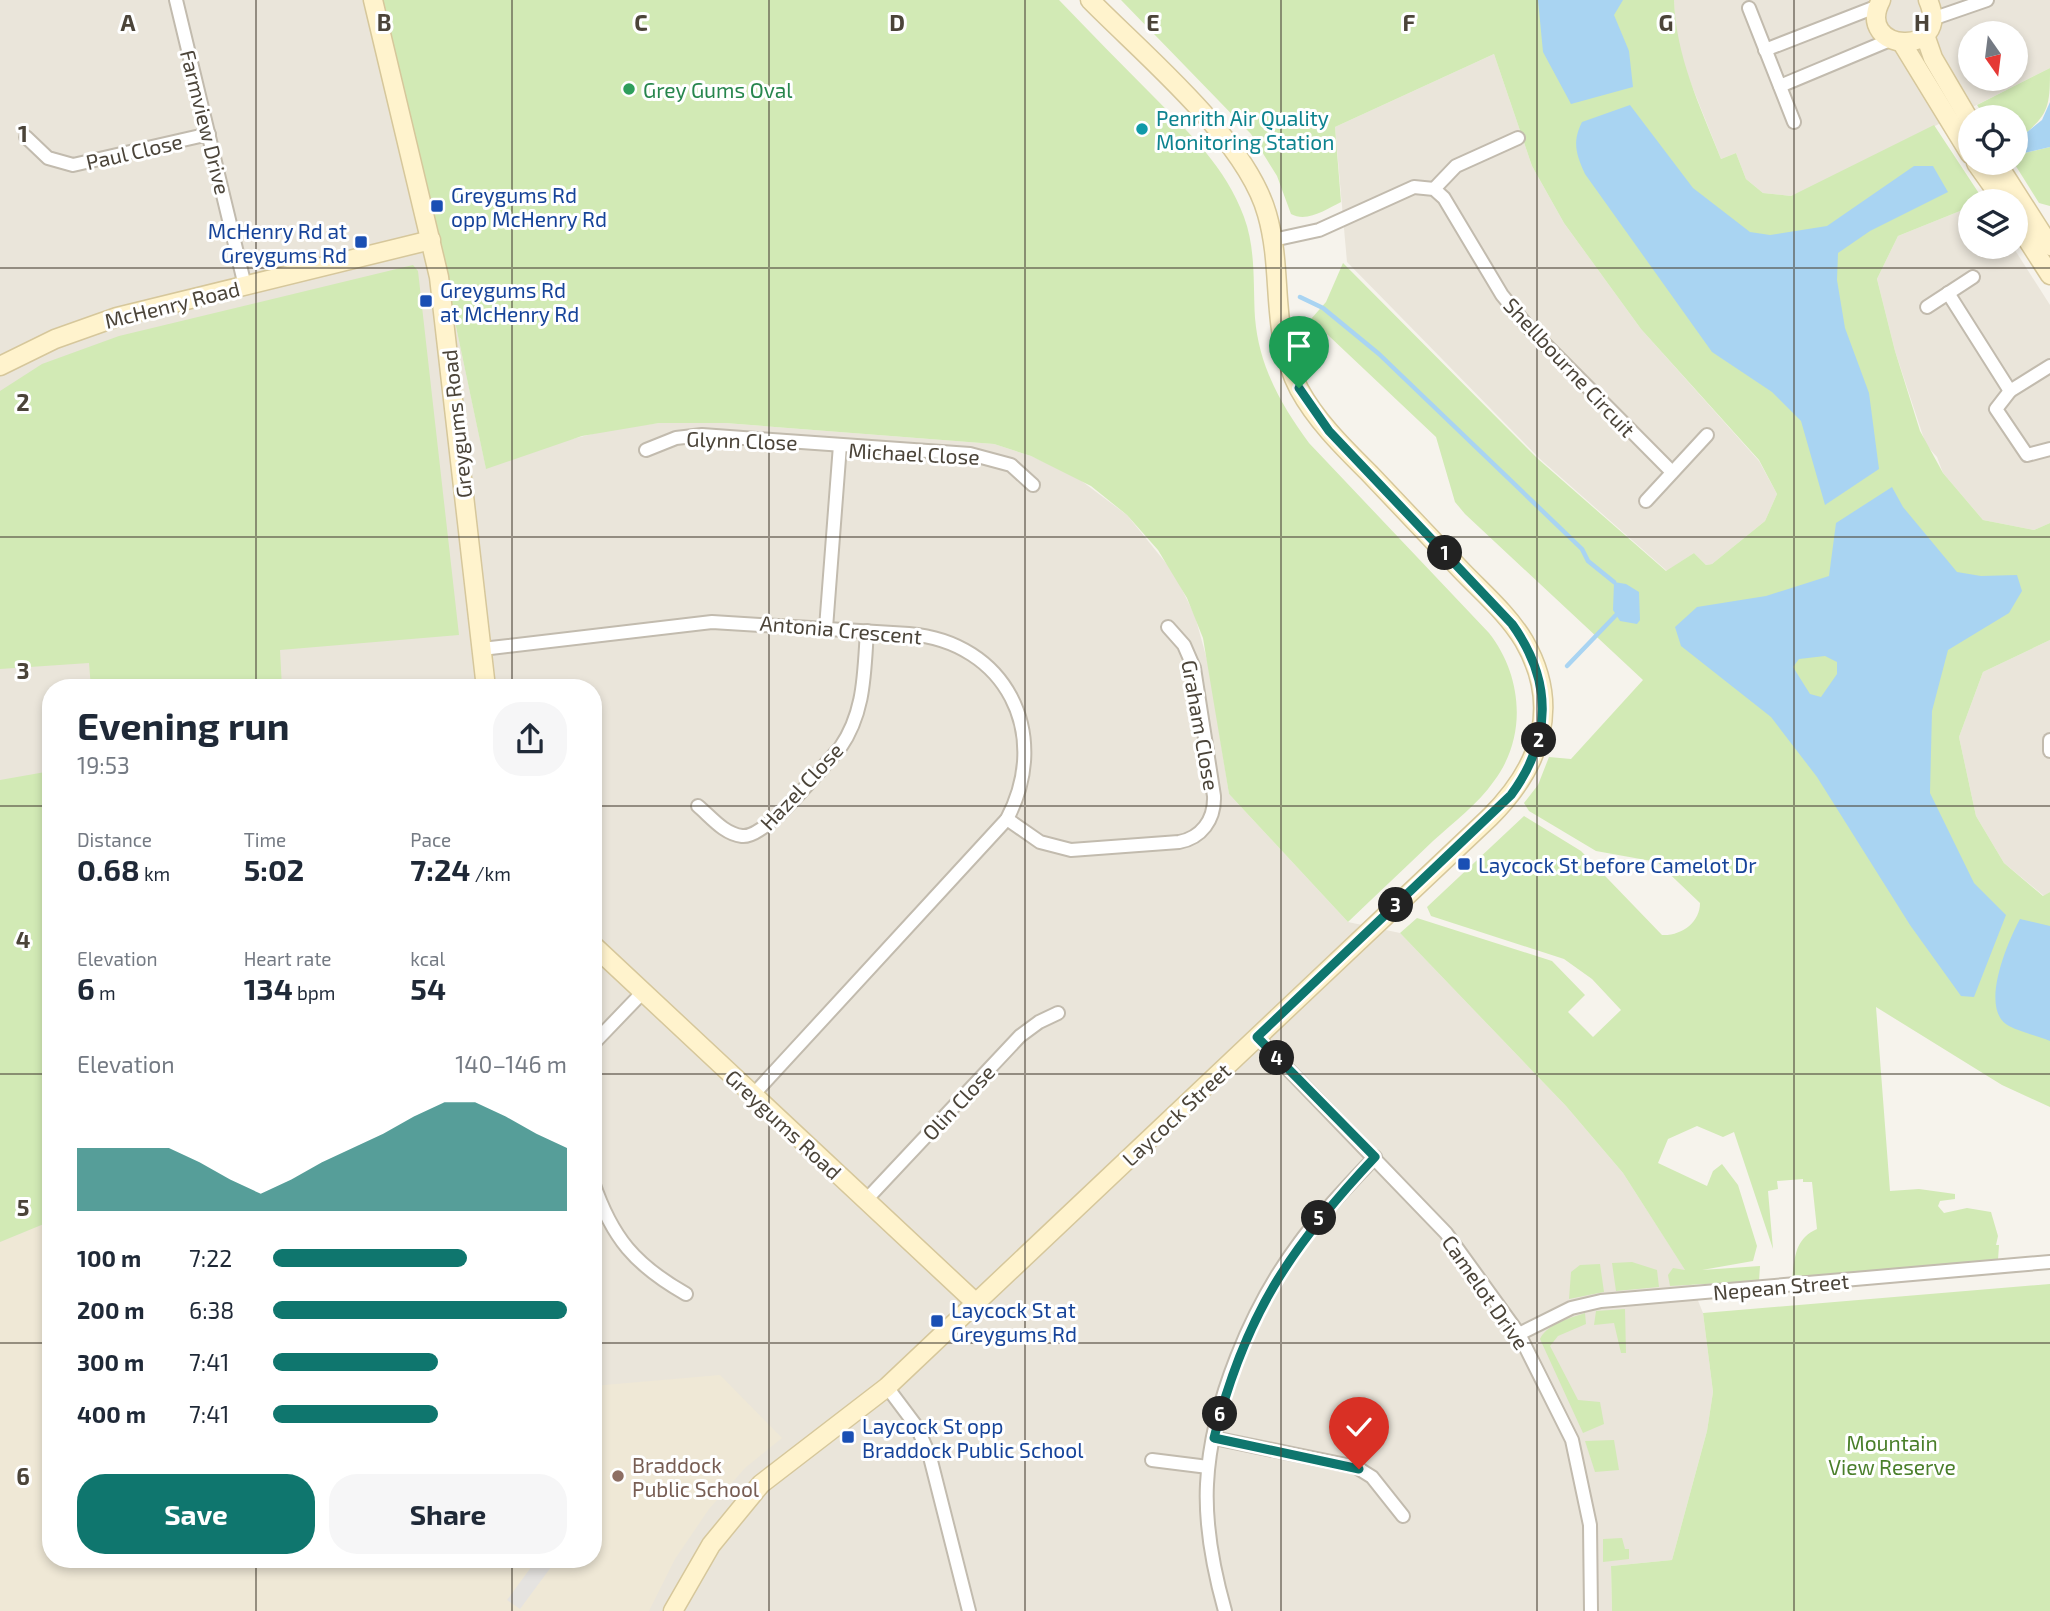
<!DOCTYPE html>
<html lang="en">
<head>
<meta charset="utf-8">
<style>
	body { margin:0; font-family:"Exo 2",sans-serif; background:#f6f6f7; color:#1f2937; height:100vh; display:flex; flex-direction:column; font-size:26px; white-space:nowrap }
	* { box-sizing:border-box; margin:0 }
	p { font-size:23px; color:#747a83 }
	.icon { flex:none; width:38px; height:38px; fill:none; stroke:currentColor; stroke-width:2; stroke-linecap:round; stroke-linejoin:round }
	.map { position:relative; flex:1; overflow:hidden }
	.sheet { position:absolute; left:42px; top:679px; width:560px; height:889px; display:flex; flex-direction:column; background:#fff; border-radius:28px; box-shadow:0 4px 10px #0003 }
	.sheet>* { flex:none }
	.needle { width:46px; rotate:166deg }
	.tools { position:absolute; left:1958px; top:21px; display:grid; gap:14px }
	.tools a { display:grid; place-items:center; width:70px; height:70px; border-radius:50%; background:#fff; box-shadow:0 4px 10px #0003; font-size:35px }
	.pin { position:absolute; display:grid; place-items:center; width:60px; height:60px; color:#fff; margin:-72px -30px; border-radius:50% 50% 50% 0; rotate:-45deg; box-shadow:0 0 7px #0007 }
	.pin .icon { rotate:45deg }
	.km { position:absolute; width:35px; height:35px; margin:-18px; border-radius:50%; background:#222; color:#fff; font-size:19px; line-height:35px; text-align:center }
	.round { display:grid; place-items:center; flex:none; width:74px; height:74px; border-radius:28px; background:#f6f6f7 }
	.head { display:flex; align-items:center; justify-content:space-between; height:119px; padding:0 35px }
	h1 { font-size:38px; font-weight:700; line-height:52px }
	.figures { display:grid; grid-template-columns:repeat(3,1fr); gap:10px; height:119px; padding:7px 35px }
	.figures div { display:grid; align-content:center }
	.figures b { font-size:30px; font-weight:700 }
	.figures small { font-size:19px; font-weight:400 }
	.figures p { font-size:19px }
	.chart { height:196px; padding:14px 35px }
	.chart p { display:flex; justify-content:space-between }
	.chart svg { width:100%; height:126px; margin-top:7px; fill:#0f766e; opacity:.7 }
	.primary-button { display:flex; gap:14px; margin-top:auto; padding:14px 35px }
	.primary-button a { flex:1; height:80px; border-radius:28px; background:#0f766e; color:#fff; font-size:28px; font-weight:700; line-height:80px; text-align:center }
	.primary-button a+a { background:#f6f6f7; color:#1f2937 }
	ul { padding:0 35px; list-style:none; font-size:23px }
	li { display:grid; grid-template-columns:112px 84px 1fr; align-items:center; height:52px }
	li i { height:18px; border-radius:9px; background:#0f766e }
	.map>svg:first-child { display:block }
</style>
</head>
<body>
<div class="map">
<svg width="2050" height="1611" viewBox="0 0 2050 1611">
	<rect width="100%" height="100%" fill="#f6f3ec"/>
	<g fill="#eae5da" fill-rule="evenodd">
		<path d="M0 0H382L438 241 486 468 548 445 612 429 659 423H725L994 444 1031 456 1075 476 1127 515 1174 573 1195 616 1209 667 1229 794 1348 922 1400 933 1566 1106 1623 1173 1686 1271 1703 1313 1713 1392 1707 1431 1672 1560 1611 1566 1612 1611H0ZM51 688H593V1559H51Z"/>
		<path d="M1674 0H2050V68L1816 186 1791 196 1763 193 1746 179 1736 153 1721 159 1682 61 1675 25ZM1970 33H2016V79H1970Z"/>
		<path d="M1494 54 1532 166 1564 223 1641 329 1759 461 1777 494 1765 521 1712 564 1706 565 1694 553 1667 571 1540 459 1347 262 1335 127Z"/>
		<path d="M1970 207V247H2013L2050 305V523L2034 530 1983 520 1943 473 1937 457 1926 445 1895 351 1877 279 1898 236Z"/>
		<path d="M2050 640V892L2044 896 2004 863 1976 816 1959 737 1983 672Z"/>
	</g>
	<path fill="#efe8d6" d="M51 1221V1559H593V1386L720 1375 782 1438 745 1468 709 1509 675 1559 649 1611H0V1242Z"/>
	<g fill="#d2eab5">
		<path d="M382 0H1059C1090 32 1121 64 1152 95 1189 133 1226 167 1244 217 1256 249 1253 285 1255 318 1259 366 1281 405 1309 443L1489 633C1522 675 1528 736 1494 781 1478 804 1454 822 1433 841 1405 868 1376 895 1348 922L1229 794 1203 638 1187 598 1158 550 1127 515 1091 486 1031 456 994 444 725 423H659L582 436 486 469 439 246Z"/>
		<path d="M1121 0H1674C1676 57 1700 106 1721 159L1736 153 1746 179 1763 193 1791 196 1934 125 1984 201H1970V207L1898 236 1877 279 1895 351 1920 431 1943 473 1983 520 2034 530 2050 523V640L1983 672 1959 737 1976 816 2004 863 2043 896 2050 892V1107L2002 1085 1876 1007 1890 1191 1919 1189 1955 1194V1199L1940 1201 1938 1206 1944 1213 1967 1208 1991 1212 1998 1236 1996 1245H1999L1998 1260 1792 1279C1795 1256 1795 1239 1817 1229L1812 1182H1803V1179L1777 1181 1778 1189 1768 1191 1773 1249 1734 1132 1723 1137 1697 1126 1668 1139 1658 1163 1707 1186 1713 1171 1722 1164 1738 1185 1757 1246 1753 1261 1702 1270 1760 1266 1759 1281 1670 1286 1668 1275 1673 1268 1685 1270 1623 1173 1566 1106 1400 933 1417 918 1552 961 1585 995 1568 1012 1593 1037 1621 1010 1592 979 1564 959 1431 916 1427 907 1524 816 1581 851 1662 935C1682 936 1700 922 1700 903L1657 862 1596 851 1529 811 1524 803 1538 785 1549 757 1571 759 1643 680 1465 514 1455 502 1436 437 1311 319 1326 302 1343 263 1538 459 1666 571 1694 553 1706 565 1712 564 1765 521 1777 494 1759 460 1641 329 1564 223 1532 166 1494 54 1335 127 1341 202C1327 209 1307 223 1291 214L1277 176 1251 134Z"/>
		<path d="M2050 68C2050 109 2049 115 2016 141V117H1985L1977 105Z"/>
		<path d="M2050 147V206L2039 203 2014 163 2016 149 2020 154Z"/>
		<path d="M413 265 418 271 459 635 280 650 282 688H91L89 663 0 669V391L42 364 119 336Z"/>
		<path d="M51 771V1221L0 1242V780Z"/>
		<path d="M1632 1262 1657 1270 1659 1287 1616 1291 1612 1263Z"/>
		<path d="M1600 1264 1604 1292 1569 1299 1571 1272 1580 1265Z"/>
		<path d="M2050 1284V1611H1612L1611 1566 1672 1560 1707 1431 1713 1392 1703 1313Z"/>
		<path d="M1625 1309 1626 1353H1621L1614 1323 1594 1325 1596 1311Z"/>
		<path d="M1585 1313 1586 1324 1558 1336 1550 1346 1578 1400 1600 1402 1604 1424 1583 1433 1540 1339C1547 1324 1570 1318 1585 1313Z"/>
		<path d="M1614 1440 1619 1470 1595 1472 1585 1441Z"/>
		<path d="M1622 1538 1625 1549H1629V1559L1603 1562V1539Z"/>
	</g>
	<path fill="#e5e3e0" d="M537 1559H557L520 1609 507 1600Z"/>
	<g fill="#a9d4f2" fill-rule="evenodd">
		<path d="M1538 0H1623L1614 15 1629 51 1633 87 1571 104 1543 52Z"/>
		<path d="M2050 102V147L2020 154 2016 141 2042 120Z"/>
		<path d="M1630 105 1693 188 1750 232 1770 235 1827 226 1914 166H1933L1948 192 1870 231 1838 253 1837 280 1845 328 1869 393 1879 469 1825 505 1801 421 1772 392 1712 352 1585 174C1576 154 1572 142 1582 122Z"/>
		<path d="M1892 487 1903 507 1957 572 1981 576 2017 575 2022 591 2009 613 1948 650 1932 711 1930 793 1974 883 2006 915 1974 997 1961 996 1910 925 1817 777 1771 717 1681 646 1675 627 1697 607 1766 596 1829 576 1836 523ZM1825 656 1837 662V674L1821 697 1810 694 1793 667 1799 659Z"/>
		<path d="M1614 582 1626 584 1639 592 1640 620 1637 624 1620 621 1613 610Z"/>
		<path d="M2020 919 2050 926V1041C2037 1036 2021 1032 2009 1026 1978 1010 2008 941 2020 919Z"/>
	</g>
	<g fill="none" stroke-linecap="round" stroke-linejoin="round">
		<g stroke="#a9d4f2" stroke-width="4.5">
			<path d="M1300 297 1323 308 1379 354 1582 549 1588 561 1614 582"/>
			<path d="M1567 666 1616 615"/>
		</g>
		<defs>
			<g id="street">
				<path d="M176 0 245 286"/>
				<path d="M1749 8 1794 122"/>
				<path d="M1932 19 1987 0"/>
				<path d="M1765 50 1878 6"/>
				<path d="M1780 86 1890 40"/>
				<path d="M26 137 48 158 73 165 209 134"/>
				<path d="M1434 189 1456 166 1518 138"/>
				<path d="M1273 240 1319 230 1414 187 1434 189 1444 198 1502 295 1529 328 1672 472"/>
				<path d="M1948 293 2010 391 2050 366"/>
				<path d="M1927 307 1973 277"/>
				<path d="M2010 391 1996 409 2027 455 2050 449"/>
				<path d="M646 450 676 438 702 435 970 454 1011 465 1033 485"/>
				<path d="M1646 501 1707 435"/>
				<path d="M826 628 840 445"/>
				<path d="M482 649 712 622 909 634C1006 642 1052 734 1007 819L753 1095"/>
				<path d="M2050 740V751"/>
				<path d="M698 806C711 817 724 834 742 836 766 839 822 767 840 748 865 712 864 673 867 631"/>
				<path d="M1007 819 1040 842 1071 850 1179 842C1201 838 1215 820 1214 796L1194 668 1184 645 1168 627"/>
				<path d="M1257 1037 1446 1233 1519 1334 1572 1440 1590 1525 1591 1611"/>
				<path d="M593 1044 643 992"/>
				<path d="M593 1182C612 1238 635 1265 686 1294"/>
				<path d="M866 1200 1020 1036 1039 1022 1058 1013"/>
				<path d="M1519 1334 1571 1308 1601 1301 2050 1262"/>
				<path d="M887 1387 917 1427 930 1457 969 1611"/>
				<path d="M1214 1438 1356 1467 1372 1477 1403 1516"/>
				<path d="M1152 1460 1208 1467"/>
				<path d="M1225 1611C1214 1572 1205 1524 1207 1484 1211 1403 1252 1306 1300 1242 1323 1211 1349 1185 1375 1157"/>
			</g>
			<g id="secondary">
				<path d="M373 0 439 277 486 688"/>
				<path d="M1881 0C1853 53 1954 59 1928 0"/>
				<path d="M1925 35 1933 58 1970 121"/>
				<path d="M1902 43 1970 154"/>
				<path d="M1976 163 2003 201"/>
				<path d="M1997 163 2050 246"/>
				<path d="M2016 222 2050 275"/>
				<path d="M0 366 55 339 117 317 431 240"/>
				<path d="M593 945 976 1303"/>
				<path d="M673 1611 711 1545 761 1484 887 1387 1490 817C1540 767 1562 707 1524 641 1508 614 1482 592 1461 570 1431 538 1400 506 1370 474 1344 448 1317 422 1299 389 1269 331 1284 273 1267 214 1246 139 1145 56 1090 0"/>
			</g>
		</defs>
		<use href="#street" stroke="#c2bbae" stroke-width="16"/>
		<use href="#secondary" stroke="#d6c79b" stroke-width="21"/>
		<use href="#street" stroke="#fff" stroke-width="12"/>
		<use href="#secondary" stroke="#fff3cd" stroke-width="18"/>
	</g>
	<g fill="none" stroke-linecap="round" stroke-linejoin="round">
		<defs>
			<path id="route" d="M1299 388 1329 431 1512 624C1553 681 1552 739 1511 795L1257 1037 1375 1157C1290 1247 1244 1317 1214 1438L1359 1469"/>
		</defs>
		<use href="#route" stroke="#fff" stroke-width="14"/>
		<use href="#route" stroke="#0f766e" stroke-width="9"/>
	</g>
	<path fill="none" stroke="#4b4439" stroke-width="2" stroke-opacity="0.55" d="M256 0V688M512 0V688M769 0V1611M1025 0V1611M1281 0V1611M1537 0V1611M1794 0V1611M0 268H2050M0 537H2050M0 806H51M593 806H2050M0 1074H51M593 1074H2050M0 1343H51M593 1343H2050M256 1559V1611M512 1559V1611"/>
	<circle fill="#2e9e5b" stroke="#fff" stroke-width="2.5" cx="629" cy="89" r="7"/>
	<circle fill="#0f9aa8" stroke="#fff" stroke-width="2.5" cx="1142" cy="129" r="7"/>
	<g fill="#1a4fb4" stroke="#fff" stroke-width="2.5">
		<rect x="430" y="199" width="14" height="14" rx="3.5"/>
		<rect x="354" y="235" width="14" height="14" rx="3.5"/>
		<rect x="419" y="294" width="14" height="14" rx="3.5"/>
		<rect x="1457" y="857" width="14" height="14" rx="3.5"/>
		<rect x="930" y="1314" width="14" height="14" rx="3.5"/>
		<rect x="841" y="1430" width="14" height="14" rx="3.5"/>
	</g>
	<circle fill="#8d6e63" stroke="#fff" stroke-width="2.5" cx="618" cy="1476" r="7"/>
	<g text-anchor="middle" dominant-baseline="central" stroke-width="6" stroke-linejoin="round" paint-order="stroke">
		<g font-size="21" fill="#27864d" stroke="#fff" text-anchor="start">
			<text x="643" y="89">Grey Gums Oval</text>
		</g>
		<g font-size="21" fill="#0d838f" stroke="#fff" text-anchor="start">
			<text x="1156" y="117">Penrith Air Quality<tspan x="1156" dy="24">Monitoring Station</tspan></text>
		</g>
		<g font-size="21" fill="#4b4439" stroke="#fff">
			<text transform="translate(206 122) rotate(76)">Farmview Drive</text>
			<text transform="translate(134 151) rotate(-13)">Paul Close</text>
			<text transform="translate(172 304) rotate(-14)">McHenry Road</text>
			<text transform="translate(1570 367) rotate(47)">Shellbourne Circuit</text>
			<text transform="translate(456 424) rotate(-96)">Greygums Road</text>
			<text transform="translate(742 440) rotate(2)">Glynn Close</text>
			<text transform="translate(914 453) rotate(3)">Michael Close</text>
			<text transform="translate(841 629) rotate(5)">Antonia Crescent</text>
			<text transform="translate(1201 725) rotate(80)">Graham Close</text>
			<text transform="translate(801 786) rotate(-47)">Hazel Close</text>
			<text transform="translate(958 1102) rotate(-47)">Olin Close</text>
			<text transform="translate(1176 1114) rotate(-43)">Laycock Street</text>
			<text transform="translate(784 1124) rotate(43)">Greygums Road</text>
			<text transform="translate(1781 1286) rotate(-5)">Nepean Street</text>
			<text transform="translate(1486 1292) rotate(55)">Camelot Drive</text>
		</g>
		<g font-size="21" fill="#164399" stroke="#fff" text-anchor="start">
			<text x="451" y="194">Greygums Rd<tspan x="451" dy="24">opp McHenry Rd</tspan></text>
			<text x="347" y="230" text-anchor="end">McHenry Rd at<tspan x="347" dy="24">Greygums Rd</tspan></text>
			<text x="440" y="289">Greygums Rd<tspan x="440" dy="24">at McHenry Rd</tspan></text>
			<text x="1478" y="864">Laycock St before Camelot Dr</text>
			<text x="951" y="1309">Laycock St at<tspan x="951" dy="24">Greygums Rd</tspan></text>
			<text x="862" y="1425">Laycock St opp<tspan x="862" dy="24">Braddock Public School</tspan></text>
		</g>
		<g font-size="21" fill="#4a7f2a" stroke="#fff">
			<text x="1892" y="1442">Mountain<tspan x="1892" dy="24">View Reserve</tspan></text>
		</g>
		<g font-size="21" fill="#785e54" stroke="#fff" text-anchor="start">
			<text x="632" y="1464">Braddock<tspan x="632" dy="24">Public School</tspan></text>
		</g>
	</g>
	<g font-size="23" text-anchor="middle" font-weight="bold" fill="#4b4439" stroke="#fff" stroke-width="6" stroke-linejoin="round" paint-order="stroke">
		<text x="128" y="31">A</text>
		<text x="384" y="31">B</text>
		<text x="641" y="31">C</text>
		<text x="897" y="31">D</text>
		<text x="1153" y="31">E</text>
		<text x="1409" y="31">F</text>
		<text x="1666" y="31">G</text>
		<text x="1922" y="31">H</text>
		<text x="23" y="142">1</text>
		<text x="23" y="411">2</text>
		<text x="23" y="679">3</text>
		<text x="23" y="948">4</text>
		<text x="23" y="1216">5</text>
		<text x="23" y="1485">6</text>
	</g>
</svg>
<div class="tools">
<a><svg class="needle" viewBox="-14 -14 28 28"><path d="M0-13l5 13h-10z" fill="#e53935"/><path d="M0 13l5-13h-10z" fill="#747a83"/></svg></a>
<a><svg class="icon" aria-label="locate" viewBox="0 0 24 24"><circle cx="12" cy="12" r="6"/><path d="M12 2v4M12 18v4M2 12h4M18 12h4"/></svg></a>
<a><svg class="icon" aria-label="layers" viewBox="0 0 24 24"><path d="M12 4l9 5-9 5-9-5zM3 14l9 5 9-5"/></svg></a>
</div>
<div class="pin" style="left:1299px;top:388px;background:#1e9e55"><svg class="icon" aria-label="arrive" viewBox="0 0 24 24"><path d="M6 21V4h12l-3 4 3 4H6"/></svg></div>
<div class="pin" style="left:1359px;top:1469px;background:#d93025"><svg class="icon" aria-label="check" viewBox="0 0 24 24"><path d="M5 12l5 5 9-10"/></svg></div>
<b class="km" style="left:1445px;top:553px">1</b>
<b class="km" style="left:1539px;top:740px">2</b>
<b class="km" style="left:1396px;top:905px">3</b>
<b class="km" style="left:1277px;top:1058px">4</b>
<b class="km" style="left:1319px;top:1218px">5</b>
<b class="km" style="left:1220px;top:1414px">6</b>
<section class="sheet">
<div class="head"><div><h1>Evening run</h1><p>19:53</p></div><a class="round"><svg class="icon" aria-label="share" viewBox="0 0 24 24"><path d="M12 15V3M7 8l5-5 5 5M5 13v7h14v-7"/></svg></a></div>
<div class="figures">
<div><p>Distance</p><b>0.68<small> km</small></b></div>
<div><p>Time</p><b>5:02</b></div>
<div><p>Pace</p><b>7:24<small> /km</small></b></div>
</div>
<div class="figures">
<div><p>Elevation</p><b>6<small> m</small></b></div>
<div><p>Heart rate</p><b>134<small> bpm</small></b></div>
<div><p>kcal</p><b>54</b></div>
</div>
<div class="chart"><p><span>Elevation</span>140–146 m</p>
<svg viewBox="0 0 160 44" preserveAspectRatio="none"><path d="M0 44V22L10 22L20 22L30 22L40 27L50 33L60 38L70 33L80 27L90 22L100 17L110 11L120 6L130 6L140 11L150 17L160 22V44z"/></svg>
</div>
<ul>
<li><b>100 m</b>7:22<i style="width:66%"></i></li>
<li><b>200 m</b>6:38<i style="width:100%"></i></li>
<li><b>300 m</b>7:41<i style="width:56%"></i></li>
<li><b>400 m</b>7:41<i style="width:56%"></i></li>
</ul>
<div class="primary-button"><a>Save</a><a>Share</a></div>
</section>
</div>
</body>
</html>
